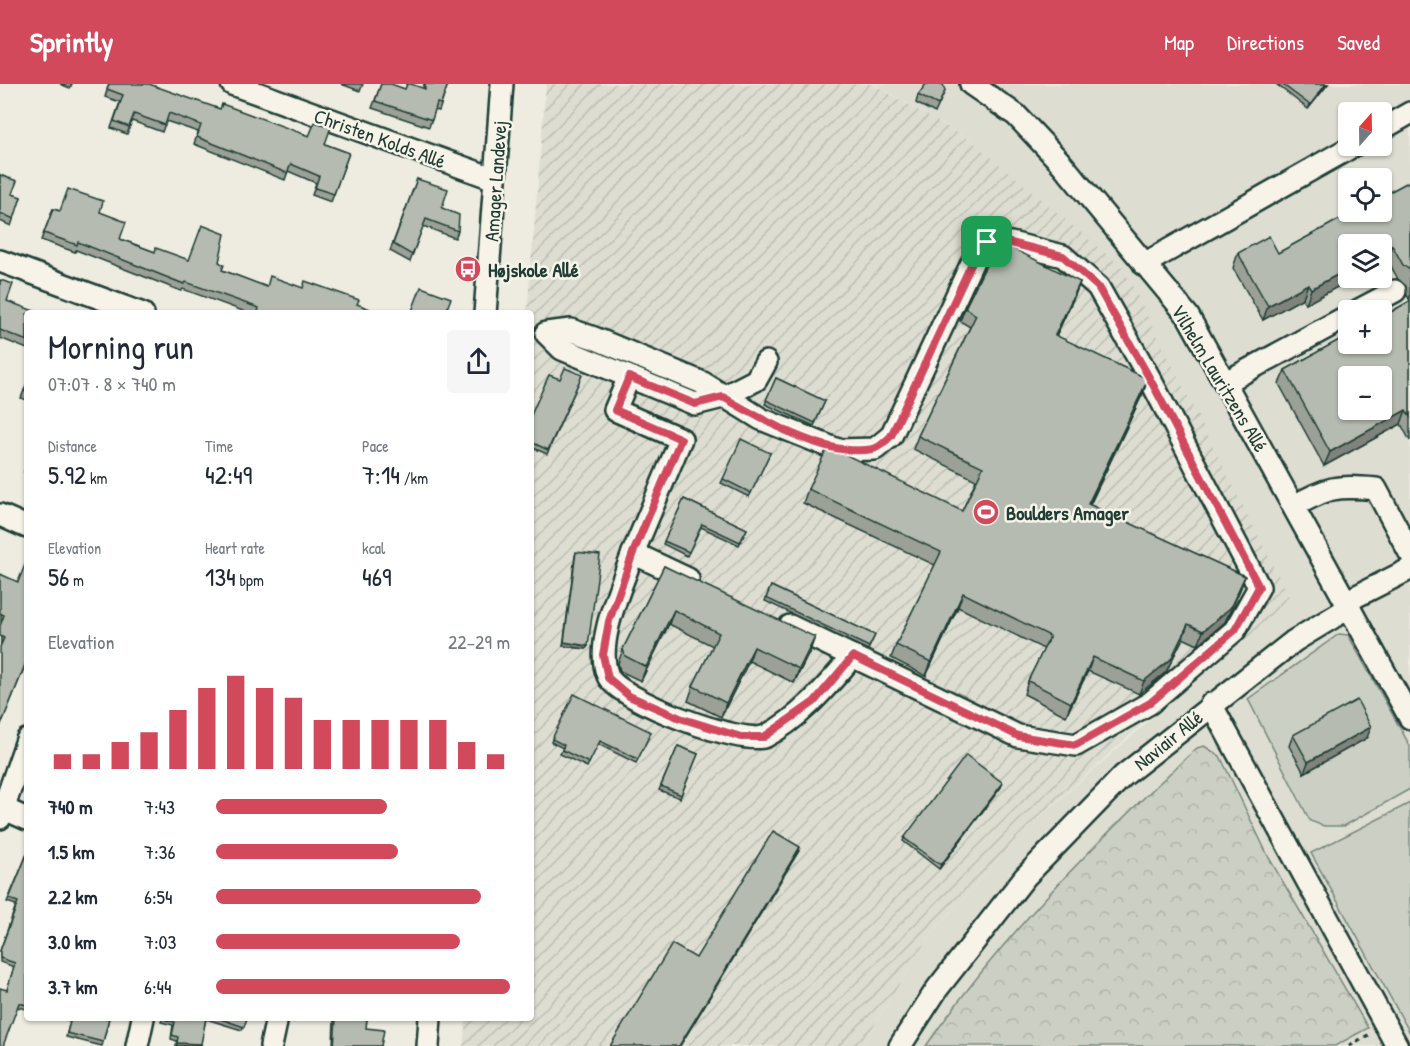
<!DOCTYPE html>
<html lang="en">
<head>
<meta charset="utf-8">
<style>
	body { margin:0; font-family:"Patrick Hand",sans-serif; background:#f6f6f7; color:#1f2937; height:100vh; display:flex; flex-direction:column; font-size:22px; white-space:nowrap }
	* { box-sizing:border-box; margin:0 }
	p { font-size:20px; color:#747a83 }
	.icon { flex:none; width:33px; height:33px; fill:none; stroke:currentColor; stroke-width:2; stroke-linecap:round; stroke-linejoin:round }
	.map { position:relative; flex:1; overflow:hidden }
	.drawer { position:absolute; left:24px; top:226px; width:510px; height:711px; display:flex; flex-direction:column; background:#fff; border-radius:6px; box-shadow:0 2px 4px #0004 }
	.drawer>* { flex:none }
	.needle { width:39px; rotate:20deg }
	.fabs { position:absolute; left:1338px; top:18px; display:grid; gap:12px }
	.fabs a { display:grid; place-items:center; width:54px; height:54px; border-radius:6px; background:#fff; box-shadow:0 2px 4px #0004; font-size:30px }
	.pin { position:absolute; display:grid; place-items:center; width:51px; height:51px; color:#fff; margin:-26px; border-radius:12px; box-shadow:0 3px 9px #0006 }
	.round { display:grid; place-items:center; flex:none; width:63px; height:63px; border-radius:6px; background:#f6f6f7 }
	.headline { display:flex; align-items:center; justify-content:space-between; height:102px; padding:0 24px }
	h1 { font-size:33px; font-weight:600; line-height:45px }
	.metrics { display:grid; grid-template-columns:repeat(3,1fr); gap:9px; height:102px; padding:6px 24px }
	.metrics div { display:grid; align-content:center }
	.metrics b { font-size:26px; font-weight:600 }
	.metrics small { font-size:16px; font-weight:400 }
	.metrics p { font-size:16px }
	.chart { height:168px; padding:12px 24px }
	.chart p { display:flex; justify-content:space-between }
	.chart svg { width:100%; height:108px; margin-top:6px; stroke:#d1495b; stroke-width:6 }
	ul { padding:0 24px; list-style:none; font-size:20px }
	li { display:grid; grid-template-columns:96px 72px 1fr; align-items:center; height:45px }
	li i { height:15px; border-radius:8px; background:#d1495b }
	header { display:flex; align-items:center; gap:36px; box-sizing:border-box; height:84px; padding:0 30px; background:#d1495b; color:#fff }
	header strong { font-size:28px }
	nav { display:flex; gap:33px; margin-inline-start:auto; font-size:21px }
	.map>svg:first-child { display:block }
</style>
</head>
<body>
<header>
<strong>Sprintly</strong>
<nav><a>Map</a><a>Directions</a><a>Saved</a></nav>
</header>
<div class="map">
<svg width="1410" height="962" viewBox="0 0 1410 962">
	<defs>
		<pattern id="industrial-furrows" width="10" height="10" patternUnits="userSpaceOnUse" patternTransform="scale(1.5)"><rect width="10" height="10" fill="#ddddd2"/><path d="M-1 1l2-2M0 10L10 0M9 11l2-2" fill="none" stroke="#bdbfb5"/></pattern>
		<pattern id="forest-crowns" width="20" height="18" patternUnits="userSpaceOnUse" patternTransform="scale(1.5)"><rect width="20" height="18" fill="#cccfc4"/><path d="M2 6a3 3 0 1 1 6 0M12 15a3 3 0 1 1 6 0" fill="none" stroke="#afb3a9"/></pattern>
	</defs>
	<rect width="100%" height="100%" fill="#eeece1"/>
	<filter id="ink" filterUnits="userSpaceOnUse"><feTurbulence type="fractalNoise" baseFrequency=".0167" numOctaves="2"/><feDisplacementMap in="SourceGraphic" scale="12" xChannelSelector="R" yChannelSelector="G"/><feConvolveMatrix kernelMatrix="1 2 1 2 8 2 1 2 1" color-interpolation-filters="sRGB"/></filter>
	<g filter="url(#ink)">
		<path fill="#ddddd2" fill-rule="evenodd" d="M874 0H1410V962H861L928 854 1019 752 1162 625 1180 606 973 58ZM1348 28H1382V62H1348ZM1348 94H1382V128H1348ZM1348 160H1382V194H1348ZM1348 226H1382V260H1348ZM1348 292H1382V326H1348Z"/>
		<path fill="url(#industrial-furrows)" d="M546 0H873L973 58 1123 184 1292 519 1180 606 1019 752 928 854 861 962H463L466 935 531 934V230L527 229Z"/>
		<g fill="#cccfc4" stroke="#76867c" stroke-width="1.5">
			<path d="M1339 550 1348 551 1410 662V705L1344 742H1324L1310 737 1248 615Z"/>
			<path d="M1410 719V949L1311 769Z"/>
		</g>
		<path fill="url(#forest-crowns)" stroke="#76867c" stroke-width="1.5" d="M1204 662 1220 672 1269 774 1368 944 1335 962H926C1003 851 1098 755 1197 664Z"/>
		<g fill="none" stroke-linecap="round" stroke-linejoin="round">
			<defs>
				<g id="minor">
					<path d="M232 0 495 95"/>
					<path d="M971 0 1016 31 1062 80 1188 232 1410 634"/>
					<path d="M1382 45 1410 29"/>
					<path d="M0 177 143 230"/>
					<path d="M1144 180 1353 62"/>
					<path d="M1359 226 1395 207"/>
					<path d="M485 230 502 0"/>
					<path d="M766 278 756 296 723 313 695 320 562 265 546 249 571 246 594 254 703 299 761 335 838 366 875 365 891 352 978 166 987 158 1011 159 1063 172 1098 203 1150 295 1259 503 1235 546 1150 619 1076 661 1018 652 790 542"/>
					<path d="M629 293 615 326 681 355 633 469"/>
					<path d="M1226 298 1348 232"/>
					<path d="M1294 422C1329 403 1336 401 1376 405L1410 469"/>
					<path d="M0 431 27 443"/>
					<path d="M688 495 633 469C622 501 594 559 608 592 618 616 744 663 766 652 802 633 827 602 853 572"/>
					<path d="M1347 517 1410 485"/>
					<path d="M1211 620 1397 962"/>
					<path d="M0 723 27 735"/>
					<path d="M0 734 27 656"/>
					<path d="M137 962 143 934"/>
					<path d="M271 962 277 934"/>
					<path d="M428 962 430 934"/>
					<path d="M900 962 937 905 1025 793 1123 692 1294 557 1350 523"/>
				</g>
			</defs>
			<use href="#minor" stroke="#1f3d34" stroke-width="26"/>
			<path stroke="#1f3d34" stroke-width="4" stroke-dasharray="4.5 4.5" stroke-linecap="butt" d="M1349 962 1369 951"/>
			<use href="#minor" stroke="#f7f3e8" stroke-width="21"/>
		</g>
		<g fill="#9ca197" stroke="#1f3d34" stroke-width="1.5">
			<path d="M60 0H72L70 4Z"/>
			<path d="M109 0 220 25 325 60 349 69 331 118 312 111 316 99 288 87 285 96 194 60 198 48 166 37 162 48 132 37 127 50 111 44 120 18 105 13Z"/>
			<path d="M341 0H363L360 7Z"/>
			<path d="M381 0 405 5 423 4 424 0H455L454 1 448 0 439 27 435 26 429 43 372 24Z"/>
			<path d="M1276 0H1328L1308 25Z"/>
			<path d="M945 7 935 29 916 19 918 11Z"/>
			<path d="M0 91 12 110 21 113 11 142 0 137Z"/>
			<path d="M417 95 442 124 458 147 455 154 423 142 410 178 390 167Z"/>
			<path d="M1410 97V217L1407 211 1406 202 1398 195 1387 175 1306 220 1303 214 1263 236 1233 184 1238 169H1278Z"/>
			<path d="M53 125 60 127 100 128 120 155 155 168 189 176 219 178 222 186 267 203 303 204 357 220 368 230H251L183 205 181 207 76 166 75 168 41 156Z"/>
			<path d="M0 196 7 217 27 230V265L0 254Z"/>
			<path d="M1080 198 1075 211 1056 252 1148 295 1143 309 1090 421 1245 492 1240 506 1225 538 1198 561 1183 554 1166 588 1139 610 1088 587 1066 632 1024 610 1028 597 1044 565 958 523 926 592 891 574 896 561 935 481 803 419 808 405 962 427 976 396 913 365 918 352 970 243 960 237 965 224Z"/>
			<path d="M1410 217V357L1401 340 1324 382 1279 300 1285 286Z"/>
			<path d="M582 291 547 370 531 363V331L560 295Z"/>
			<path d="M776 294 825 317 814 342 765 320Z"/>
			<path d="M27 299V316L21 314Z"/>
			<path d="M770 369 749 413 721 399 723 395Z"/>
			<path d="M27 378V389L24 388Z"/>
			<path d="M684 415 747 445 739 461 701 443 687 472 663 460Z"/>
			<path d="M576 468 586 565 563 562 575 472Z"/>
			<path d="M664 482 810 567 794 599 749 577 721 633 688 617 693 602 713 562 669 540 641 597 620 587 618 579 623 565Z"/>
			<path d="M0 490 27 577 0 643 1 540Z"/>
			<path d="M771 502 875 551 868 566 765 517Z"/>
			<path d="M651 648 636 679 598 660 587 683 560 670 563 664 551 658 552 655Z"/>
			<path d="M1293 651 1367 654 1304 689 1289 662Z"/>
			<path d="M678 662 698 670 680 714 659 706Z"/>
			<path d="M1001 703 939 785 903 757 904 754Z"/>
			<path d="M27 770V925L17 923 7 906 14 883 0 878V867L16 821 7 818Z"/>
			<path d="M61 934H109L102 962 66 953 70 937Z"/>
			<path d="M162 934H247L242 946 206 935 200 961 202 962H176L177 957 171 955 173 941 161 938Z"/>
			<path d="M334 934H367L366 944 381 962H333Z"/>
		</g>
		<g fill="#7f837b" stroke="#1f3d34" stroke-width="1.5">
			<path d="M1326 0H1328L1308 25 1310 21Z"/>
			<path d="M1392 161 1387 175 1382 178V167Z"/>
			<path d="M1348 185V194H1354L1306 220 1311 205Z"/>
			<path d="M1080 198 1075 211 1050 265 1055 251Z"/>
			<path d="M1308 200 1303 214 1263 236 1268 222Z"/>
			<path d="M1148 295 1143 309 1083 434 1088 420Z"/>
			<path d="M1406 326 1401 340 1324 382 1330 368Z"/>
			<path d="M1245 492 1240 506 1225 538 1198 561 1203 547Z"/>
			<path d="M963 509 958 523 926 592 931 578Z"/>
			<path d="M674 526 669 540 641 597 646 583Z"/>
			<path d="M1188 540 1183 554 1166 588 1139 610 1144 597Z"/>
			<path d="M815 553 810 567 794 599 799 585Z"/>
			<path d="M564 558 588 562 586 565 563 562Z"/>
			<path d="M754 563 749 577 721 633 726 619Z"/>
			<path d="M1093 573 1088 587 1066 632 1071 619Z"/>
			<path d="M1371 643 1367 654 1304 689 1308 678Z"/>
			<path d="M1003 699 1001 703 939 785 941 781Z"/>
			<path d="M800 763 799 767 680 962H679Z"/>
			<path d="M177 959 201 960 200 962 196 960 195 962H176Z"/>
		</g>
		<g fill="#b5bbb0" stroke="#1f3d34" stroke-width="1.5" fill-rule="evenodd">
			<path d="M109 0H149L220 25 222 20 309 52 315 38 331 43 325 60 349 69 334 110 315 104 319 92 291 80 287 89 197 53 201 41 169 29 165 41 134 30 129 43 114 37 123 11 107 5Z"/>
			<path d="M381 0H391L405 5 407 0H411L425 5V0H448L441 20 437 19 432 36 375 17Z"/>
			<path d="M926 0H943L945 7 938 21 918 11Z"/>
			<path d="M1282 0H1326L1310 21Z"/>
			<path d="M0 91 17 97 12 110 21 113 14 135 0 129Z"/>
			<path d="M417 95 448 105 442 124 459 131 458 147 426 135 412 171 393 160Z"/>
			<path d="M1410 97V186L1403 181 1392 161 1382 167V160H1348V185L1311 205 1308 200 1268 222 1238 169 1269 152 1278 169 1353 128H1382V112Z"/>
			<path d="M68 105 103 117 100 128 126 138 120 155 155 168 156 164 189 176 202 141 225 150 219 178 224 181 222 186 267 203 270 192 303 204 305 197 359 216 357 220 370 225 368 230H262L258 228 259 224 186 198 184 200 78 158 77 161 44 149 53 125 60 127Z"/>
			<path d="M998 157 1080 198 1055 251 1148 295 1088 420 1245 492 1230 524 1203 547 1188 540 1171 575 1144 597 1093 573 1071 619 1028 597 1050 552 963 509 931 578 896 561 941 468 808 405 828 362 962 427 983 383 918 352 976 231 965 224Z"/>
			<path d="M0 196 13 200 7 217 42 230H27V257L0 246Z"/>
			<path d="M421 203 451 214 445 230H418L412 227Z"/>
			<path d="M1410 217V333L1406 326 1330 368 1285 286 1348 251V260H1382V233ZM1348 292H1382V326H1348Z"/>
			<path d="M565 284 582 291 548 366 531 358V331L549 291 560 295Z"/>
			<path d="M776 294 825 317 815 339 766 316Z"/>
			<path d="M27 299V308L24 307Z"/>
			<path d="M741 355 770 369 751 409 723 395Z"/>
			<path d="M684 415 747 445 740 458 702 440 689 468 664 457Z"/>
			<path d="M576 468 600 471 588 562 564 558Z"/>
			<path d="M27 476V576L3 636 0 635V563L4 554 0 552V542L4 531 0 529V490L18 498Z"/>
			<path d="M664 482 815 553 799 585 754 563 726 619 693 602 719 549 674 526 646 583 625 572 623 565Z"/>
			<path d="M771 502 875 551 869 563 766 514Z"/>
			<path d="M574 610 651 648 638 675 600 657 589 679 562 666 564 661 552 655Z"/>
			<path d="M1357 616 1371 643 1308 678 1293 651Z"/>
			<path d="M678 662 698 670 681 711 661 702Z"/>
			<path d="M966 671 1003 699 941 781 904 754Z"/>
			<path d="M773 747 800 763 679 962H610L672 860 696 874Z"/>
			<path d="M27 770V921L19 919 3 962H0V904L7 906 15 879 0 874V867L18 818 9 815Z"/>
			<path d="M71 934H109L103 958 67 949Z"/>
			<path d="M206 934 201 960 177 959 178 953 172 951 175 938 163 935Z"/>
			<path d="M218 934H247L244 943Z"/>
			<path d="M336 934H367L366 944 384 946 381 962H334Z"/>
		</g>
	</g>
	<g fill="none" stroke-linecap="round" stroke-linejoin="round" filter="url(#ink)">
		<defs>
			<path id="route" d="M987 158 1011 159 1063 172 1098 203 1150 295 1259 503 1235 546 1150 619 1076 661 1018 652 853 572 814 618 764 653H741L680 634 629 612 608 594 603 571 609 537 633 469 681 355 615 326 629 293 695 320 723 313C763 336 826 374 873 365 879 364 886 357 891 352L978 166Z"/>
		</defs>
		<use href="#route" stroke="#fff" stroke-width="12"/>
		<use href="#route" stroke="#d1495b" stroke-width="8"/>
	</g>
	<defs>
		<symbol id="bus-disc" viewBox="-11 -11 22 22"><circle r="9.5" fill="#d1495b" stroke="#f7f3e8"/><path d="M-5-6H5V4H4V6H2V4H-2V6H-4V4H-5ZM-3.5-4V0h7V-4ZM-3.5 1.2v1.5H-2V1.2ZM2 1.2v1.5H3.5V1.2Z" fill="#fff"/></symbol>
		<symbol id="stadium-disc" viewBox="-11 -11 22 22"><circle r="9.5" fill="#d1495b" stroke="#f7f3e8"/><path d="M0-5a6.5 5 0 1 0 0 10a6.5 5 0 1 0 0-10ZM-3.5-1.8h7v3.6h-7Z" fill="#fff"/></symbol>
	</defs>
	<g fill-rule="evenodd">
		<use href="#bus-disc" x="453" y="170" width="30" height="30"/>
		<use href="#stadium-disc" x="971" y="413" width="30" height="30"/>
	</g>
	<g text-anchor="middle" dominant-baseline="central" stroke-width="5" stroke-linejoin="round" paint-order="stroke">
		<g font-size="20" fill="#1f3d34" stroke="#f7f3e8">
			<text transform="translate(380 54) rotate(20)">Christen Kolds Allé</text>
			<text transform="translate(495 97) rotate(-86)">Amager Landevej</text>
			<text transform="translate(1220 294) rotate(59)">Vilhelm Lauritzens Allé</text>
			<text transform="translate(1168 656) rotate(-39)">Naviair Allé</text>
		</g>
		<g font-size="20" font-weight="bold" fill="#1f3d34" stroke="#f7f3e8" text-anchor="start">
			<text x="488" y="185">Højskole Allé</text>
			<text x="1006" y="428">Boulders Amager</text>
		</g>
	</g>
</svg>
<div class="fabs">
<a><svg class="needle" viewBox="-14 -14 28 28"><path d="M0-13l5 13h-10z" fill="#e53935"/><path d="M0 13l5-13h-10z" fill="#747a83"/></svg></a>
<a><svg class="icon" aria-label="locate" viewBox="0 0 24 24"><circle cx="12" cy="12" r="6"/><path d="M12 2v4M12 18v4M2 12h4M18 12h4"/></svg></a>
<a><svg class="icon" aria-label="layers" viewBox="0 0 24 24"><path d="M12 4l9 5-9 5-9-5zM3 14l9 5 9-5"/></svg></a>
<a>+</a>
<a>−</a>
</div>
<div class="pin" style="left:987px;top:158px;background:#1e9e55"><svg class="icon" aria-label="arrive" viewBox="0 0 24 24"><path d="M6 21V4h12l-3 4 3 4H6"/></svg></div>
<section class="drawer">
<div class="headline"><div><h1>Morning run</h1><p>07:07 · 8 × 740 m</p></div><a class="round"><svg class="icon" aria-label="share" viewBox="0 0 24 24"><path d="M12 15V3M7 8l5-5 5 5M5 13v7h14v-7"/></svg></a></div>
<div class="metrics">
<div><p>Distance</p><b>5.92<small> km</small></b></div>
<div><p>Time</p><b>42:49</b></div>
<div><p>Pace</p><b>7:14<small> /km</small></b></div>
</div>
<div class="metrics">
<div><p>Elevation</p><b>56<small> m</small></b></div>
<div><p>Heart rate</p><b>134<small> bpm</small></b></div>
<div><p>kcal</p><b>469</b></div>
</div>
<div class="chart"><p><span>Elevation</span>22–29 m</p>
<svg viewBox="0 0 160 44" preserveAspectRatio="none"><path d="M5 44V38M15 44V38M25 44V33M35 44V29M45 44V20M55 44V11M65 44V6M75 44V11M85 44V15M95 44V24M105 44V24M115 44V24M125 44V24M135 44V24M145 44V33M155 44V38"/></svg>
</div>
<ul>
<li><b>740 m</b>7:43<i style="width:58%"></i></li>
<li><b>1.5 km</b>7:36<i style="width:62%"></i></li>
<li><b>2.2 km</b>6:54<i style="width:90%"></i></li>
<li><b>3.0 km</b>7:03<i style="width:83%"></i></li>
<li><b>3.7 km</b>6:44<i style="width:100%"></i></li>
</ul>
</section>
</div>
</body>
</html>
